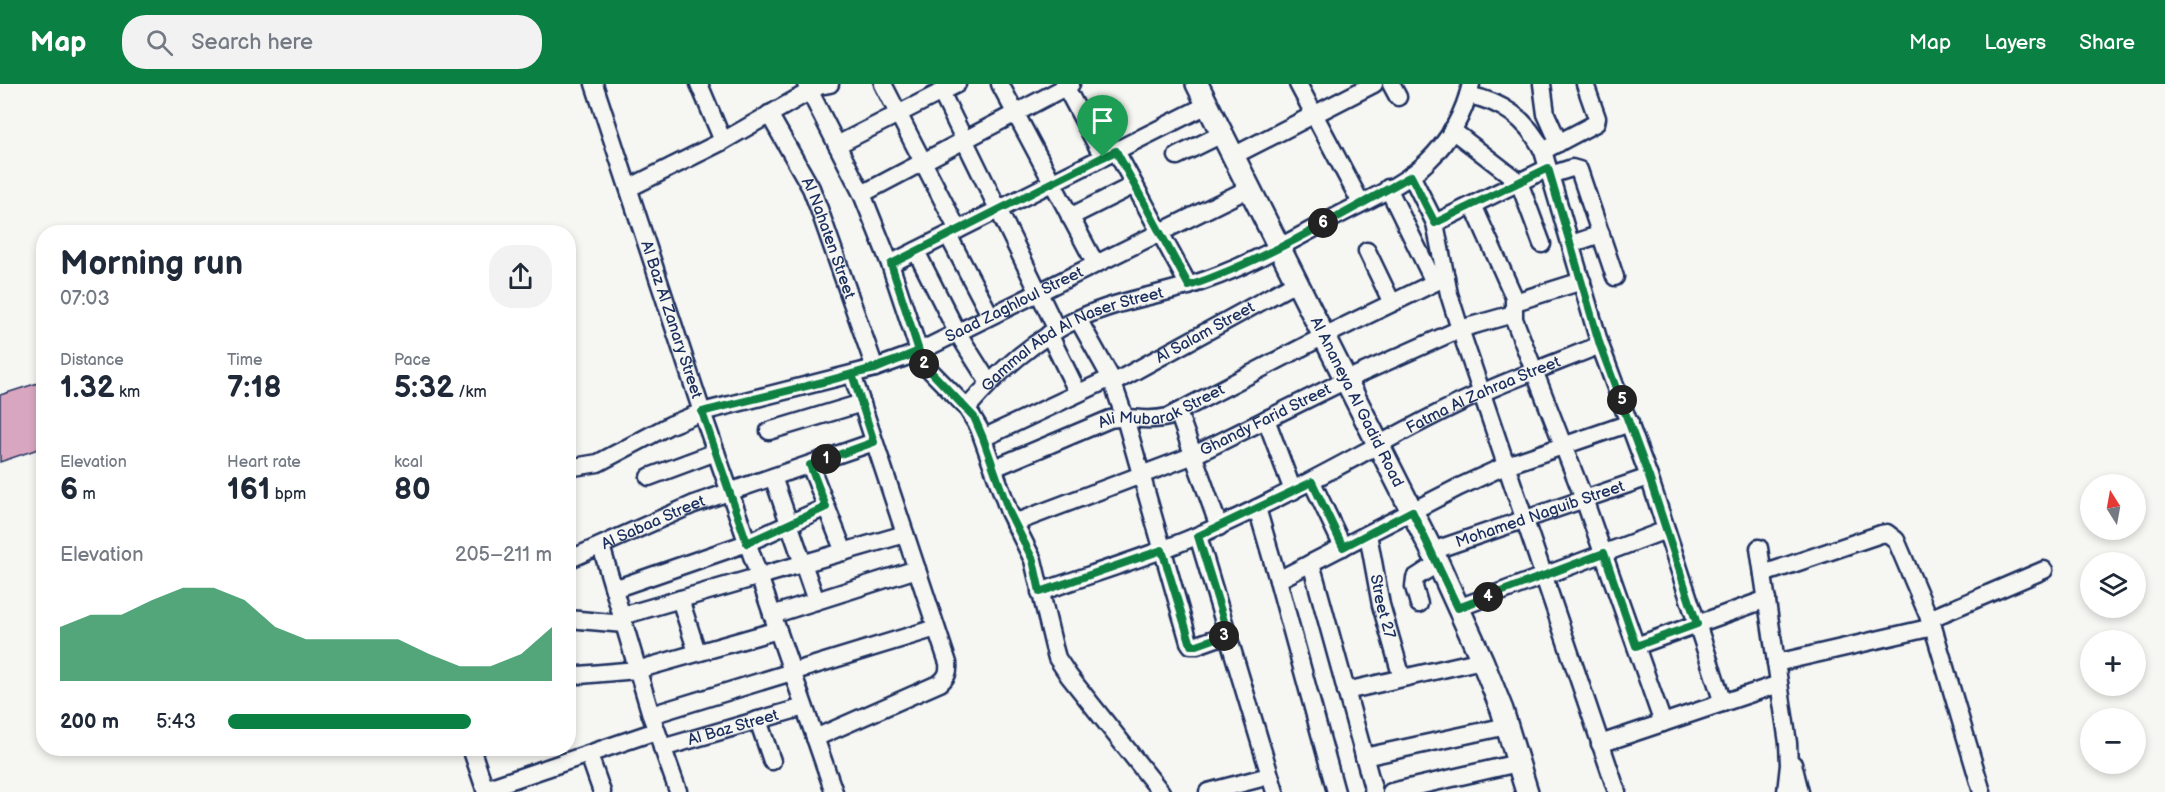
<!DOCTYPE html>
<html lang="en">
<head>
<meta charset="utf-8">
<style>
	body { margin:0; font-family:"Balsamiq Sans",sans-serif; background:#f2f2f3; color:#1f2937; height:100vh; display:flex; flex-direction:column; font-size:22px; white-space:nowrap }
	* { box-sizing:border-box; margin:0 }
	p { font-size:20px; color:#747a83 }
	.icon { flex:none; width:33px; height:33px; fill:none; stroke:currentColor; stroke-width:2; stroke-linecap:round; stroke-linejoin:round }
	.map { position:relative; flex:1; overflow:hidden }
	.details { position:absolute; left:36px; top:141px; width:540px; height:531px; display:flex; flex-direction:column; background:#fff; border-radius:24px; box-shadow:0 3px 9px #0003 }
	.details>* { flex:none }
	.needle { width:39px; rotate:349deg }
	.fabs { position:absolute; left:2080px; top:390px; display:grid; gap:12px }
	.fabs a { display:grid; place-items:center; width:66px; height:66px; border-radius:50%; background:#fff; box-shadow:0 3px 9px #0003; font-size:30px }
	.pin { position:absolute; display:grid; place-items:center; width:51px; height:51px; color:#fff; margin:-62px -26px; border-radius:50% 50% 50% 0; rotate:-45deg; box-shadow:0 0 6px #0007 }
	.pin .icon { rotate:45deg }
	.km { position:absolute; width:30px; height:30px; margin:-15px; border-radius:50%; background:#222; color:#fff; font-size:16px; line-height:30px; text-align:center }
	.round { display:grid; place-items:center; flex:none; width:63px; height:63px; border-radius:24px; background:#f2f2f3 }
	.head { display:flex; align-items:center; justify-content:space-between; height:102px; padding:0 24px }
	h1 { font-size:33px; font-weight:700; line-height:45px }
	.figures { display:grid; grid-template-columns:repeat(3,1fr); gap:9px; height:102px; padding:6px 24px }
	.figures div { display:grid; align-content:center }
	.figures b { font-size:30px; font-weight:700 }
	.figures small { font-size:16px; font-weight:400 }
	.figures p { font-size:16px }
	.chart { height:168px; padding:12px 24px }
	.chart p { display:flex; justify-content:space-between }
	.chart svg { width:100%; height:108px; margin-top:6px; fill:#0b8043; opacity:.7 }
	ul { padding:0 24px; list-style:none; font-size:20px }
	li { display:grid; grid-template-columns:96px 72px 1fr; align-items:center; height:45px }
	li i { height:15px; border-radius:8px; background:#0b8043 }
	header { display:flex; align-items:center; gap:36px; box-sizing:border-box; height:84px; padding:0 30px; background:#0b8043; color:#fff }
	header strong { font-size:28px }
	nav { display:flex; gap:33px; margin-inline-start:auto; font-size:21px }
	.search { width:420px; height:54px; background:#f2f2f3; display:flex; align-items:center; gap:15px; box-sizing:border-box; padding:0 21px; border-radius:24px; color:#747a83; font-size:22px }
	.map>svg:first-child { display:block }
</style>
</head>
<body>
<header>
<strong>Map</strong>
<div class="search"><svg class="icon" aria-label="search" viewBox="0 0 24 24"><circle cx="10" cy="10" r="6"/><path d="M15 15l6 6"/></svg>Search here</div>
<nav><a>Map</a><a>Layers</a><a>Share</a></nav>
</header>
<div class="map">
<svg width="2165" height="708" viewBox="0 0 2165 708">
	<rect width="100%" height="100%" fill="#f6f6f2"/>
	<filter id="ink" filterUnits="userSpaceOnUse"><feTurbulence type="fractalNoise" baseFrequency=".0167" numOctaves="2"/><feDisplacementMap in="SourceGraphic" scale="12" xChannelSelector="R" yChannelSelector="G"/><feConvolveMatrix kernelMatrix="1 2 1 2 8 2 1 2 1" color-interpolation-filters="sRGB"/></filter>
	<g filter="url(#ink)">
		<path fill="#d9a6c0" stroke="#1b2f5e" stroke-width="1.5" d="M44 297V363L0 378V311Z"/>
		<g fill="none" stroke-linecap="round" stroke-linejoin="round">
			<defs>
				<g id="minor">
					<path id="s1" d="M594 0 702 328 834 708"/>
					<path d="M699 0 723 57"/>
					<path d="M806 0 862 110 890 180 919 267"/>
					<path d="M883 0 958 146"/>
					<path d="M1000 0 1095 179"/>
					<path d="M1064 0 1103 73"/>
					<path d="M1298 0 1361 119"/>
					<path d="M1391 0 1398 13"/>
					<path d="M1542 0 1546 30 1559 59"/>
					<path d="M941 8 1057 246"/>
					<path d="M1468 11C1503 18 1527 35 1543 67L1600 261 1649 393 1723 619"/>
					<path id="s2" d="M769 30 811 104 819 125 875 284"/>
					<path d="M1452 46 1519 98 1542 160"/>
					<path d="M837 61 957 0"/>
					<path d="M1116 67 1189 202"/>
					<path d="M1543 67 1596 39 1597 34 1585 0"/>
					<path d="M1177 72 1222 50"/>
					<path d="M1233 72 1374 0"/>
					<path d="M1411 91 1435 139 1449 210 1460 245 1617 708"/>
					<path d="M1550 91 1572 84 1579 86 1615 193"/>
					<path d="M629 104 723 57 819 2 830 0"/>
					<path d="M1388 104 1434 198"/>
					<path d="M862 110 1071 0"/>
					<path d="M1473 121 1514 213V235L1584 415 1663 639"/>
					<path d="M1070 133 1134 101"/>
					<path d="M1435 139 1548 84"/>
					<path d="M948 151 990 231"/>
					<path d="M1571 160 1601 150"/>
					<path d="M916 167 957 248 989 299"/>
					<path d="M1367 167 1392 219"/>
					<path d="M890 180 1207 21"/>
					<path d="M1515 218 1582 197"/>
					<path d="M1078 235 1111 294 1125 334 1189 558 1191 561H1197L1228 550"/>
					<path d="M1049 250 1078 309"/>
					<path d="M914 270 967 324 979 344 1009 428 1033 476 1054 563 1057 574 1069 592 1161 708"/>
					<path id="s3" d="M1113 299 1297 198"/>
					<path id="s4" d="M967 324C999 287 1034 255 1080 234 1120 215 1164 211 1206 196 1252 180 1294 155 1337 132 1367 116 1402 102 1427 78 1449 57 1464 30 1471 0"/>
					<path d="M1178 328 1219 443"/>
					<path d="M1266 335 1293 407"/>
					<path d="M769 347 862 319"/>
					<path d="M983 354 1111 294"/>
					<path d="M810 381 844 468"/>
					<path id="s5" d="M568 384 598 379 670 341 702 328 875 284 914 270 1250 104"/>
					<path id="s6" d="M994 384 1110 335C1131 331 1144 339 1168 333L1324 252 1446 193"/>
					<path d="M649 393 716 368"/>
					<path d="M773 393 816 517"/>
					<path d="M1312 398 1343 463"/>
					<path d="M1257 424 1278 496 1336 708"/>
					<path id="s7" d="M1014 439 1194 371 1346 296 1460 245 1513 230"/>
					<path id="s8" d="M1368 450 1381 521 1402 594"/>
					<path d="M1198 452 1275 708"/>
					<path d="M601 462 651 631 678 707"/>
					<path d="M1759 464 1788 659 1789 681 1786 708"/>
					<path id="s9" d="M1432 467 1649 393"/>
					<path id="s10" d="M568 476 694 420 874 358"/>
					<path d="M1311 479 1374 708"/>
					<path d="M1763 490 1881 450 1887 449 1896 456 1933 543 1982 708"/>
					<path d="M1278 496 1459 403 1507 381 1630 339"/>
					<path d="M614 505 747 459 826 423"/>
					<path id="s11" d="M1040 508C1100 487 1161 469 1219 442 1291 410 1359 370 1429 334 1484 305 1543 284 1600 261"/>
					<path d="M680 515 697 568"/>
					<path d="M1419 520 1414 503 1415 494 1438 479"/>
					<path d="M1458 524 1666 446"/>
					<path d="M772 531 917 485"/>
					<path d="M622 532 905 450"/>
					<path d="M568 535 624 540"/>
					<path d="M1929 535 2044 486"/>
					<path d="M1636 562 1767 515"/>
					<path d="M1776 579 1933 543"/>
					<path d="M568 592 637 586 778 546"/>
					<path d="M1346 607 1482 576"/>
					<path d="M651 631 936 544"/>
					<path d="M758 636 772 677"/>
					<path d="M815 654 940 599C947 593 949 588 948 579L852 290"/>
					<path d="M1600 660 1779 600"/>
					<path d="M471 664 486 708"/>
					<path id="s12" d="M662 664 804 623"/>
					<path d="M589 671 602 708"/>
					<path d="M1364 673 1507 642"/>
					<path d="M1793 680 1800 708"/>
					<path d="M485 705 656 647"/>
					<path d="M1208 708 1269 692"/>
					<path d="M1391 708 1518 679"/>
				</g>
				<g id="tertiary">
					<path id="s13" d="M1197 0 1438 479 1482 576 1502 626 1527 708"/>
				</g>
			</defs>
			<use href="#minor" stroke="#1b2f5e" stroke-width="21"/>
			<use href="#tertiary" stroke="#1b2f5e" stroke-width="26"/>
			<use href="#minor" stroke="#f6f6f2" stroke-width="16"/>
			<use href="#tertiary" stroke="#f6f6f2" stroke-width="21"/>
		</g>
	</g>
	<g fill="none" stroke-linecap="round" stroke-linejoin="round" filter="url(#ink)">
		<defs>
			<path id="route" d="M1103 73 891 180 919 267 875 285 852 290 874 358 810 381 826 423 747 459 702 328C773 309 845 296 914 270L974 333 983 354 1009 428 1033 476 1040 508 1162 466 1191 561H1197L1228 550 1198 452 1312 398 1343 463 1412 427 1458 524 1604 469 1636 562 1697 540 1649 393 1600 261 1548 84 1435 139 1411 92C1342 131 1263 177 1189 202L1116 67 1103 73"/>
		</defs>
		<use href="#route" stroke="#fff" stroke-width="12"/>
		<use href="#route" stroke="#0b8043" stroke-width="8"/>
	</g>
	<g text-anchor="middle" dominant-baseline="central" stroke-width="5" stroke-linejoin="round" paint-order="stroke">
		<g font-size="16" fill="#1b2f5e" stroke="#f6f6f2">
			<text stroke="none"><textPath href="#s2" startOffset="138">Al Nahaten Street</textPath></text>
			<text stroke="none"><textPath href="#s5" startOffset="478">Saad Zaghloul Street</textPath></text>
			<text stroke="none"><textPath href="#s1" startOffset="248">Al Baz Al Zanary Street</textPath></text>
			<text stroke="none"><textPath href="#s3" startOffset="105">Al Salam Street</textPath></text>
			<text stroke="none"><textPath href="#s4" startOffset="129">Gammal Abd Al Naser Street</textPath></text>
			<text stroke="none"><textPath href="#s11" startOffset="486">Fatma Al Zahraa Street</textPath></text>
			<text stroke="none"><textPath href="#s13" startOffset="356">Al Ananeya Al Gadid Road</textPath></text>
			<text stroke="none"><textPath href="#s6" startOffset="180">Ali Mubarak Street</textPath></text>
			<text stroke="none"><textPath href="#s7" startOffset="272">Ghandy Farid Street</textPath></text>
			<text stroke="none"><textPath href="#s9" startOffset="114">Mohamed Naguib Street</textPath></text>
			<text stroke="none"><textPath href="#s10" startOffset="93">Al Sabaa Street</textPath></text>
			<text stroke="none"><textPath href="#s8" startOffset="74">Street 27</textPath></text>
			<text stroke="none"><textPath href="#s12" startOffset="74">Al Baz Street</textPath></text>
		</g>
	</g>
</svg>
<div class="fabs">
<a><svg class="needle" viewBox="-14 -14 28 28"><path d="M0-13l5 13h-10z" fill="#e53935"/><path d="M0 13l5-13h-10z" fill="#747a83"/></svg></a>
<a><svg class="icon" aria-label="layers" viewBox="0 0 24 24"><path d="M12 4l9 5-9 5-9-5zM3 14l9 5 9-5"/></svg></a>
<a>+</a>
<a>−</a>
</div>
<div class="pin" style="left:1103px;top:73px;background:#1e9e55"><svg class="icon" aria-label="arrive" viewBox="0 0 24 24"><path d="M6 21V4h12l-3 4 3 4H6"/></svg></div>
<b class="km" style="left:826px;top:375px">1</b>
<b class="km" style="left:924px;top:280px">2</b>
<b class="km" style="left:1224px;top:552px">3</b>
<b class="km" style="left:1488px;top:513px">4</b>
<b class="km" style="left:1622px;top:316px">5</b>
<b class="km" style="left:1323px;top:139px">6</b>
<section class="details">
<div class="head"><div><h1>Morning run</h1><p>07:03</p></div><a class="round"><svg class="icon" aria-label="share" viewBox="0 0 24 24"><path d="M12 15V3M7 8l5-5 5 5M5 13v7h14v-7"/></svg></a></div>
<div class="figures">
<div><p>Distance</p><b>1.32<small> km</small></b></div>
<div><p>Time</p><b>7:18</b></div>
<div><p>Pace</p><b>5:32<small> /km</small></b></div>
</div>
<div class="figures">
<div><p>Elevation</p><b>6<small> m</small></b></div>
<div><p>Heart rate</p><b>161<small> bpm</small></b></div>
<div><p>kcal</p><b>80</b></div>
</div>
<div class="chart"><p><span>Elevation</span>205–211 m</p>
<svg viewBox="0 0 160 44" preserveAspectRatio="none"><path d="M0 44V22L10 17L20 17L30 11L40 6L50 6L60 11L70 22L80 27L90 27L100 27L110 27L120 33L130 38L140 38L150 33L160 22V44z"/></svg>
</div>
<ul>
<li><b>200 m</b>5:43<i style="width:75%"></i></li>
</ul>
</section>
</div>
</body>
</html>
